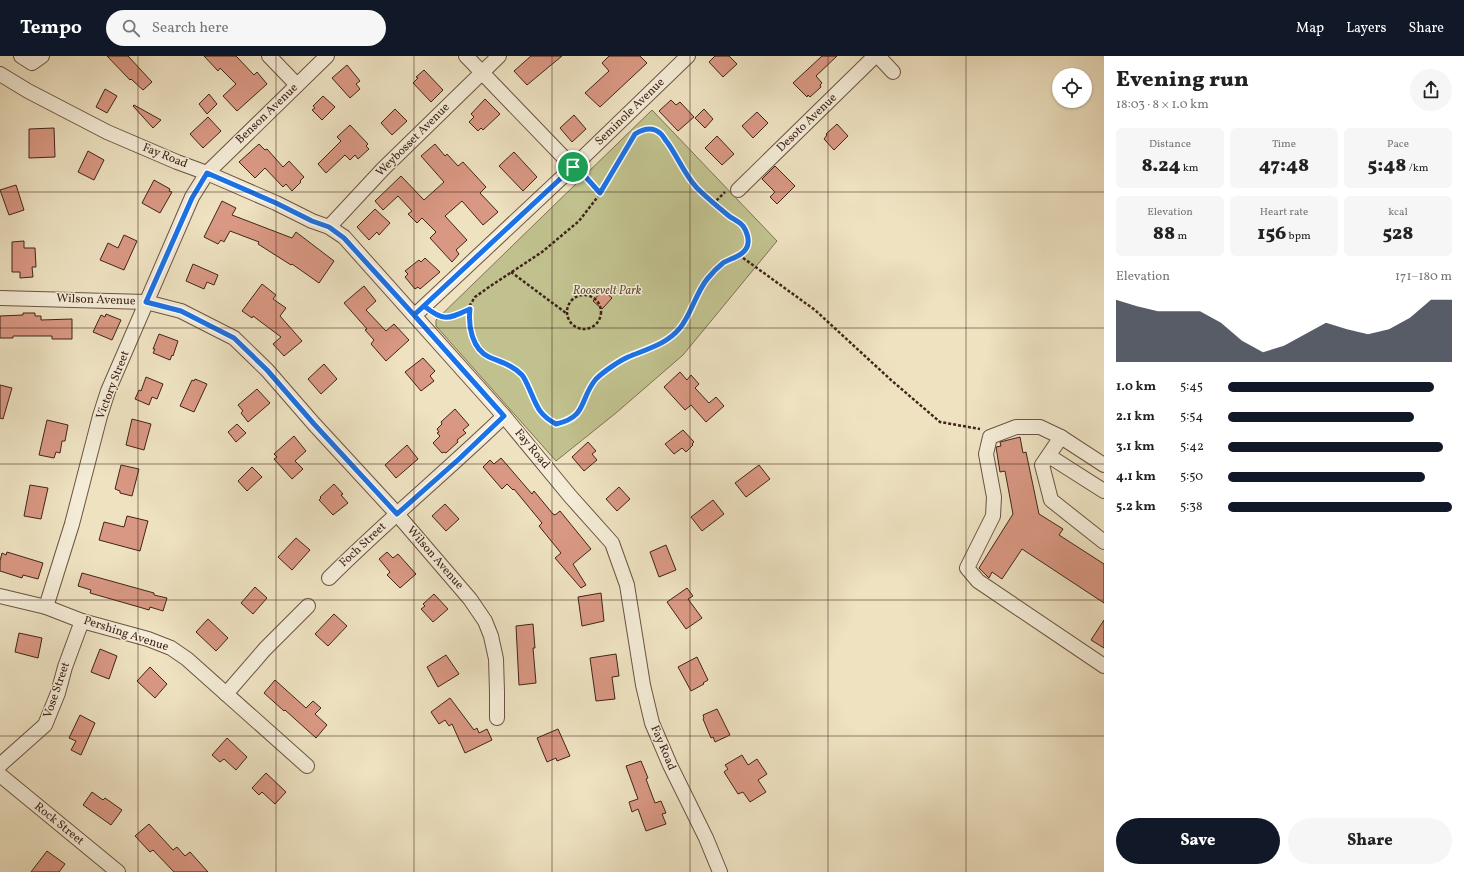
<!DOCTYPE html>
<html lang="en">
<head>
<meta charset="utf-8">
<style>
	body { margin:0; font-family:Vollkorn,serif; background:#f6f6f6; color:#222; height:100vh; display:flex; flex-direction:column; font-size:15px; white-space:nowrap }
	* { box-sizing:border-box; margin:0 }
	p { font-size:13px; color:#767676 }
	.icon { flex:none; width:22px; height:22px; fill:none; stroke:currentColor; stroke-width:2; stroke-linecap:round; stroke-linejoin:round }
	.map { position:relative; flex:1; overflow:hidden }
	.details { display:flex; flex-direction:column; background:#fff; width:360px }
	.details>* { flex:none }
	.fabs { position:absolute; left:1052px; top:12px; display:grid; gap:8px }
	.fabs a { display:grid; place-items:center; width:40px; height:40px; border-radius:50%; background:#fff; box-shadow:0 1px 3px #0004; font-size:20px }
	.pin { position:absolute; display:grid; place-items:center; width:34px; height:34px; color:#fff; margin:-17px; border:2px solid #fff; border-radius:50%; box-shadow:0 1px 4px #0007 }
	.round { display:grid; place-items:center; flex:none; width:42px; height:42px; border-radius:21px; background:#f6f6f6 }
	.overview { display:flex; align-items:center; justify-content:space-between; height:68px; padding:0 12px }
	h1 { font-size:22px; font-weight:800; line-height:30px }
	.metrics { display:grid; grid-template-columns:repeat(3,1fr); gap:6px; height:68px; padding:4px 12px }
	.metrics div { display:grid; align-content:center; border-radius:6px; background:#f6f6f6; text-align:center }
	.metrics b { font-size:20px; font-weight:800 }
	.metrics small { font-size:11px; font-weight:400 }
	.metrics p { font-size:11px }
	.chart { height:112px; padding:8px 12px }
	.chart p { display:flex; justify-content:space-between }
	.chart svg { width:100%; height:72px; margin-top:4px; fill:#111827; opacity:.7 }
	.button { display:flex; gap:8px; margin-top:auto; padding:8px 12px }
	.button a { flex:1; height:46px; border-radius:24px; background:#111827; color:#fff; font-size:16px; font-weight:800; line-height:46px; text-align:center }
	.button a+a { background:#f6f6f6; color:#222 }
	ul { padding:0 12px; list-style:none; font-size:13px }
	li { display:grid; grid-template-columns:64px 48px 1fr; align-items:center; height:30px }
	li i { height:10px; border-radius:5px; background:#111827 }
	header { display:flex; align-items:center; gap:24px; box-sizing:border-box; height:56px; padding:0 20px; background:#111827; color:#fff }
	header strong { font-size:19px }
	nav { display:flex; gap:22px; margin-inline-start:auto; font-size:14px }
	.search { width:280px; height:36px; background:#f6f6f6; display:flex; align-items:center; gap:10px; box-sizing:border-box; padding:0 14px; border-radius:22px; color:#767676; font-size:15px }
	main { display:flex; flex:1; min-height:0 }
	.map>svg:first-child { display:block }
</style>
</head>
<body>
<header>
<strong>Tempo</strong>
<div class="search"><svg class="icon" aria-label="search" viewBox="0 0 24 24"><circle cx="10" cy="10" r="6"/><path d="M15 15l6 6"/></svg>Search here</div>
<nav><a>Map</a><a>Layers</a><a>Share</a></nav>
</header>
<main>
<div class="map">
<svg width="1104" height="816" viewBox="0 0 1104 816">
	<rect width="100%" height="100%" fill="#eee2c1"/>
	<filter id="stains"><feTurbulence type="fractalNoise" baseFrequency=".005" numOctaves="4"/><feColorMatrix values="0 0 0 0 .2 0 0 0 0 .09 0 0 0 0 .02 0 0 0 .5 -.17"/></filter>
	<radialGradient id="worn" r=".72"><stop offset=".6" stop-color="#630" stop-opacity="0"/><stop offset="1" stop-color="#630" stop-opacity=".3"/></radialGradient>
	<path fill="#c0c18e" stroke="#807254" d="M652 54 777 185 683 299 616 357 556 405 436 270V264Z"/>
	<g fill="#d99883" stroke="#412419">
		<path d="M107 0H128L152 26 143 34 131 23 130 24Z"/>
		<path d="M204 0H236L254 19 257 16 267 28 237 55 223 40 236 28 220 12 218 15Z"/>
		<path d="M531 0H562L527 29 514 15Z"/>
		<path d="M609 0H640L647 7 600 51 585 37 609 15 602 7Z"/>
		<path d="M715 0H729L737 8 723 21 709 6Z"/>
		<path d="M822 0H837L816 20 822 27 820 29 821 31 810 41 808 39 807 41 793 27Z"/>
		<path d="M347 9 360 25 356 28 360 33 350 42 332 22Z"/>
		<path d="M424 14 443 34 431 46 413 27 418 22 416 21Z"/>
		<path d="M105 33 117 40 107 57 96 51Z"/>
		<path d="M209 38 217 48 207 58 199 48Z"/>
		<path d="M323 40 335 51 322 64 312 54 315 52 313 50Z"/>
		<path d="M485 43 500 58 483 74 481 72 478 75 469 66 474 61 471 58Z"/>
		<path d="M671 44 676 49 680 46 694 61 678 75 659 55Z"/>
		<path d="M134 49 161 64 153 72 133 50Z"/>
		<path d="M395 53 407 65 392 79 381 67Z"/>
		<path d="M704 53 713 63 705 72 695 62Z"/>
		<path d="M757 56 768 67 753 82 742 70Z"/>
		<path d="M574 59 586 73 572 86 560 72Z"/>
		<path d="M208 61 221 75 203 92 190 78Z"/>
		<path d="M837 68 848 80 834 94 824 83 827 79 826 78Z"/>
		<path d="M350 69 368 88 366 90 369 93 358 103 355 99 350 104 345 99 326 117 318 108 341 85 337 81Z"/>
		<path d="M54 72 55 101 29 102V73Z"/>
		<path d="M717 80 734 98 722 109 705 92Z"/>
		<path d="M259 88 265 94 267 93 283 111 289 105 304 121 300 125 301 126 292 135 286 128 283 131 265 112 255 122 239 106Z"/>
		<path d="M435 88 445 100 447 98 458 110 463 106 486 131 480 137 498 156 483 169 462 145 445 160 467 184 456 194 459 198 452 206 430 182 436 176 422 162 417 167 408 158 412 155 398 140 383 154 375 145 401 120 424 144 444 126 421 100Z"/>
		<path d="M88 95 104 104 94 124 78 116Z"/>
		<path d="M514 96 537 121 523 135 499 110Z"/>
		<path d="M775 110 795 130 777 148 770 141 775 136 762 123Z"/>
		<path d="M154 124 170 133 169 135 172 136 160 157 142 147Z"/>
		<path d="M16 129 24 154 9 159 0 134Z"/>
		<path d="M222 145 236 152 232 159 292 182 296 176 334 205 319 227 292 208 291 209 258 188 259 186 230 175 224 186 221 184 218 188 204 181Z"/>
		<path d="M375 153 390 167 379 179 377 176 369 184 357 171Z"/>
		<path d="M124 179 137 185 124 214 100 204 108 187 118 192Z"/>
		<path d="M24 185V192H35L36 211H32L33 221 20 222V216H12V186Z"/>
		<path d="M425 202 440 216 420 233 418 231 415 233 405 221 408 218 405 215 419 204 421 206Z"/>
		<path d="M193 208 218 219 214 229 207 226 204 233 186 225Z"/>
		<path d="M262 228 276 239 273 243 286 252 280 260 302 285 284 300 273 288 281 281 253 260 252 262 242 255Z"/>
		<path d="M364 230 376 245 366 254 386 275 394 268 409 284 386 305 371 288 374 284 365 274 367 273 344 247Z"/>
		<path d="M603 234 612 242 602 253 593 245Z"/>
		<path d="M23 257H35V260H41V264L72 263V283H52V280H13V282H0V260L23 259Z"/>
		<path d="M106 258 121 264 112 284 93 276 101 259 105 261Z"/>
		<path d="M159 278 178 285 173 300 172 299 170 304 153 297 155 293H153Z"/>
		<path d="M423 302 435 315 430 320 434 325 421 335 405 316Z"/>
		<path d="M324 308 337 323 321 338 308 323Z"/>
		<path d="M680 316 687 324 691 319 699 328 695 332 709 347 716 341 724 350 706 366 691 349 685 354 664 331Z"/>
		<path d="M146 321 163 328 157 343 152 341 149 349 135 343 139 334 141 335Z"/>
		<path d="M195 323 207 328 194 356 180 350 192 324 194 325Z"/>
		<path d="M0 329 12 332 3 363 0 362Z"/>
		<path d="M257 333 270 347 248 366 241 357 243 355 238 349Z"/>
		<path d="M455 353 469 369 463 374 466 377 457 384 458 386 446 397 444 396 442 397 433 387 440 380 437 377 439 376 437 373 442 368 441 366Z"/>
		<path d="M132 363 151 368 144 394 126 389Z"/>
		<path d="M47 364 68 369 65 385H62L60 397 56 396 54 402 39 399Z"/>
		<path d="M237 368 246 377 236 386 228 376Z"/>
		<path d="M683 374 694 386 692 388 693 389 686 396 682 392 674 398 665 388Z"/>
		<path d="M294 380 306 395 295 405 303 413 292 423 274 403 277 401 274 398Z"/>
		<path d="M1020 381 1023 397 1026 396 1039 458 1063 473 1059 479 1104 508V547L1022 493 1002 523 992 516 989 522 979 512 1013 458 1005 415 1000 416 996 391 1001 390 1000 386Z"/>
		<path d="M588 386 596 395 592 398 597 404 584 415 572 401Z"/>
		<path d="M407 389 418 403 396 422 385 409Z"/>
		<path d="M501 402 532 438 534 435 553 458 555 459 560 455 591 493 573 508 586 529 581 532 555 502 561 497 539 470 542 467 514 433 513 434 507 428 502 433 483 411 490 404 494 408Z"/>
		<path d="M121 409 139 413 132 440 120 437V435L115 433Z"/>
		<path d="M759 409 770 423 746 441 735 427Z"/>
		<path d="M252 411 262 421 247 435 238 425Z"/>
		<path d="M334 428 343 438 341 439 348 447 333 459 319 444 321 442 320 441Z"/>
		<path d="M30 429 48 432 41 463 24 460Z"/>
		<path d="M619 431 630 443 617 455 606 443Z"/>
		<path d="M713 444 724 458 702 475 691 461Z"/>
		<path d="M445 448 459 463 446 475 432 460Z"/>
		<path d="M127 460 148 465 140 495 99 484 104 466 124 471Z"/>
		<path d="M296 482 310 494 292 514 278 501Z"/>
		<path d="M666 489 676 514 659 521 650 496Z"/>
		<path d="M7 496 43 507 38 523 23 519 22 522 0 515V505L2 497 6 499Z"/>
		<path d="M387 496 393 502 398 498 416 518 400 532 387 519 390 516 379 503Z"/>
		<path d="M82 517 154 537V539L167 542 163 555 150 551 149 554 139 551 90 537 91 534 78 530Z"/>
		<path d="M255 531 267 542 253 558 241 547Z"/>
		<path d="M687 532 693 540 688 543 702 562 686 573 667 546Z"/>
		<path d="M601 537 604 565 582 570 578 541Z"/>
		<path d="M434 538 448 553 433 566 421 553 425 550 423 548Z"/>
		<path d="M334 558 347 570 328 590 315 578Z"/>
		<path d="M208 563 228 582 216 595 196 576Z"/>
		<path d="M1104 564V592L1091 584Z"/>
		<path d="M533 568 535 592H533L536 627 519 629 516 570Z"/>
		<path d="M19 577 42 582 38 602 15 596Z"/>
		<path d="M100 593 117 600 109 623 91 616Z"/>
		<path d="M616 598 619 620 612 621 615 643 596 645 590 602Z"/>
		<path d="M446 599 459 618 438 631 427 611Z"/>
		<path d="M697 601 708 624 703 627 704 628 691 635 678 611Z"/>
		<path d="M150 611 167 628 155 642 137 625Z"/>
		<path d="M275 624 306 652 313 645 321 652 315 658 327 669 316 682 285 654 284 655 264 637Z"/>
		<path d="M450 642 474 674 477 672 479 677 487 673 492 684 465 697 452 668 449 670 445 664 439 668 431 656Z"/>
		<path d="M717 653 730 679 715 686 713 681 711 682 703 663 704 662 703 659Z"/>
		<path d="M80 659 95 667 81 699 71 694 76 685 69 682Z"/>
		<path d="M558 673 570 700 557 705 556 702 547 706 537 682Z"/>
		<path d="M227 682 247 701 236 714 224 703 220 706 212 699Z"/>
		<path d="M742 699 748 709 757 703 767 718 758 724 766 736 750 746 743 736 738 738 724 716 728 713 725 709Z"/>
		<path d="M641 705 648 722 646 723 655 747 661 745 666 757 662 758 666 768 646 775 638 753 632 756 629 746 638 743 626 710Z"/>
		<path d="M266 717 286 736 275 748 262 736 259 739 252 732Z"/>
		<path d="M92 736 103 744 105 742 122 754 111 769 83 749Z"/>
		<path d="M149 768 173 794 177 791 185 800 190 796 208 816H174L153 794 150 796 135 780Z"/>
		<path d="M47 795 65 808 59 816H31Z"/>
	</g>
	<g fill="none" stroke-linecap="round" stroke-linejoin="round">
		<defs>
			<g id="minor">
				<path d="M21 0 32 7 42 0"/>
				<path d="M269 0 297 29"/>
				<path d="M466 0 573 111"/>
				<path d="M878 0 893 16"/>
				<path d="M0 18 28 35 107 76 177 106 207 117 276 147 312 165 329 171 344 181 504 360 570 440 612 487 627 529 643 629 652 667 670 709 706 782 720 816"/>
				<path d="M738 134 875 0"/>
				<path d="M329 171 383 113 499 0"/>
				<path d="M0 242 146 246 181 255 234 282 267 314 314 368 397 458 470 543 485 565 491 580 496 603 497 636V662"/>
				<path d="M415 259 573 111 688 0"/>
				<path d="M1061 381 1040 371H1016L990 381 986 398 994 441 993 460 967 512 978 525 1104 610"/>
				<path d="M1049 400 1104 435"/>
				<path d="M1104 409 1061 381 1042 409 1051 444 1104 486"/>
				<path d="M329 522C385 466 447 415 504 360"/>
				<path d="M0 540 46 551 82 565 148 583 171 592 187 603 307 710"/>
				<path d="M46 551 72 468 100 360 108 335 192 141 207 117 327 0"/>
				<path d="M226 638 265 593 308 550"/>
				<path d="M0 709 45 669 58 637 65 611 82 565"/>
				<path d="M0 719 118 816"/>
			</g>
		</defs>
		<use href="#minor" stroke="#6c5443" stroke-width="16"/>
		<g stroke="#412419" stroke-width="2.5" stroke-dasharray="3 2" stroke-linecap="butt">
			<path d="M648 72 660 77 674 96 684 115 696 131 713 148 742 168 746 174 748 187 745 194 724 207 713 216 704 226 681 271 669 282 651 293 627 301 608 314 596 324 589 335 581 352 575 361 565 366 556 368 546 362 536 349 522 319 502 306 488 301 480 294 473 284 469 273 470 249 475 241 489 231 542 196 579 165 603 134 635 78 642 74Z"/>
			<path d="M583 118 600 137"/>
			<path d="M713 148 725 136"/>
			<path d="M739 199 815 254 891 324 940 366 980 373"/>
			<path d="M511 216 566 257"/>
			<circle cx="584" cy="256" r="17"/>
			<path d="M435 259C449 265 456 259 469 253"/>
		</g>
		<use href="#minor" stroke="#f4ecd7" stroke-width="14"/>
	</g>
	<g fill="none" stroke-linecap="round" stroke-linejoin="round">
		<defs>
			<path id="route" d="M573 111 414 259 344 182 329 171 312 165 276 147 207 117 192 142 146 246 181 255 234 282 267 314 314 368 397 458 459 403 504 360 414 259 424 250C444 266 448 263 470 253 468 270 472 293 489 301 500 306 513 309 522 319 524 321 526 326 528 330 536 347 537 358 556 368 588 361 579 343 596 323 603 316 619 305 628 301 647 293 667 288 680 272 691 259 696 236 708 222 713 216 718 211 723 207 731 202 747 199 748 187 749 182 746 174 743 170 740 166 733 163 729 160 718 151 707 142 697 132 684 118 678 101 667 86 665 84 663 79 660 77 652 70 643 73 635 78L600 137 575 109 573 111"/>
		</defs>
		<use href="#route" stroke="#fff" stroke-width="8"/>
		<use href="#route" stroke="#1a73e8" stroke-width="5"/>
	</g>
	<path fill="none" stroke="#412419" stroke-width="1" stroke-opacity="0.55" d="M138 0V816M276 0V816M414 0V816M552 0V816M690 0V816M828 0V816M966 0V816M0 136H1104M0 272H1104M0 408H1104M0 544H1104M0 680H1104"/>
	<g text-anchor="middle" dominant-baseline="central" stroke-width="3" stroke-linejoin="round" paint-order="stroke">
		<g font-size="12" fill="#412419" stroke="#f4ecd7">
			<text transform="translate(630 56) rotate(-44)">Seminole Avenue</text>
			<text transform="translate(267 58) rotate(-44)">Benson Avenue</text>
			<text transform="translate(807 67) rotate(-44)">Desoto Avenue</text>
			<text transform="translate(413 84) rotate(-45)">Weybosset Avenue</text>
			<text transform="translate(165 100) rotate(22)">Fay Road</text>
			<text transform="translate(96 244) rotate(2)">Wilson Avenue</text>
			<text transform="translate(113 329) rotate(-69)">Victory Street</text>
			<text transform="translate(532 393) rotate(50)">Fay Road</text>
			<text transform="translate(363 489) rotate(-43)">Foch Street</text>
			<text transform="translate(435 502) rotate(49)">Wilson Avenue</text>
			<text transform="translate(126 578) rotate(18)">Pershing Avenue</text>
			<text transform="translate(57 634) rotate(-71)">Vose Street</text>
			<text transform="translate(663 692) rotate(67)">Fay Road</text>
			<text transform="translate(59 768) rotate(39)">Rock Street</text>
		</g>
		<g font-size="12" font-style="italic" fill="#614b36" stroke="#f4ecd7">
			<text x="607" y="235">Roosevelt Park</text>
		</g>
	</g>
	<rect width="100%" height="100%" filter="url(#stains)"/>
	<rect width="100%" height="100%" fill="url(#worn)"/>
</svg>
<div class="fabs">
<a><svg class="icon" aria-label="locate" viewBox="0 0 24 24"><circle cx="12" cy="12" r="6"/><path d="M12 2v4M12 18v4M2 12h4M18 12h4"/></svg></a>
</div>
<div class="pin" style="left:573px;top:111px;background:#1e9e55"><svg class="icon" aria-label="arrive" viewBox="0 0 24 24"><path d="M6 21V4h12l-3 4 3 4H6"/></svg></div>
</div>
<section class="details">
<div class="overview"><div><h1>Evening run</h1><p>18:03 · 8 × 1.0 km</p></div><a class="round"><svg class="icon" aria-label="share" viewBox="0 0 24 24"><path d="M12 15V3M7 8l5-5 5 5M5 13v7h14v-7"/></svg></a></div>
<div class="metrics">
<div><p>Distance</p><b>8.24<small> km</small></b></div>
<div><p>Time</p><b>47:48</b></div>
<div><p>Pace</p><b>5:48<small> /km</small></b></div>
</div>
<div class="metrics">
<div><p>Elevation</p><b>88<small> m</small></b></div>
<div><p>Heart rate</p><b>156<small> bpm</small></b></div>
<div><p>kcal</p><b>528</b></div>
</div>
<div class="chart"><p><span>Elevation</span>171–180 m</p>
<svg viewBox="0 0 160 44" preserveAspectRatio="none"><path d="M0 44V6L10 10L20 13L30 13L40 13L50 20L60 31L70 38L80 34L90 27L100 20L110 24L120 27L130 24L140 17L150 6L160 6V44z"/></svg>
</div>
<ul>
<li><b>1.0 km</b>5:45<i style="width:92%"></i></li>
<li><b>2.1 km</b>5:54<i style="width:83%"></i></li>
<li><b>3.1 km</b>5:42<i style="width:96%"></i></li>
<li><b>4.1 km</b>5:50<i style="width:88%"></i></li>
<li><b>5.2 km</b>5:38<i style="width:100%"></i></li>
</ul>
<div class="button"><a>Save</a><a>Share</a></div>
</section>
</main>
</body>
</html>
